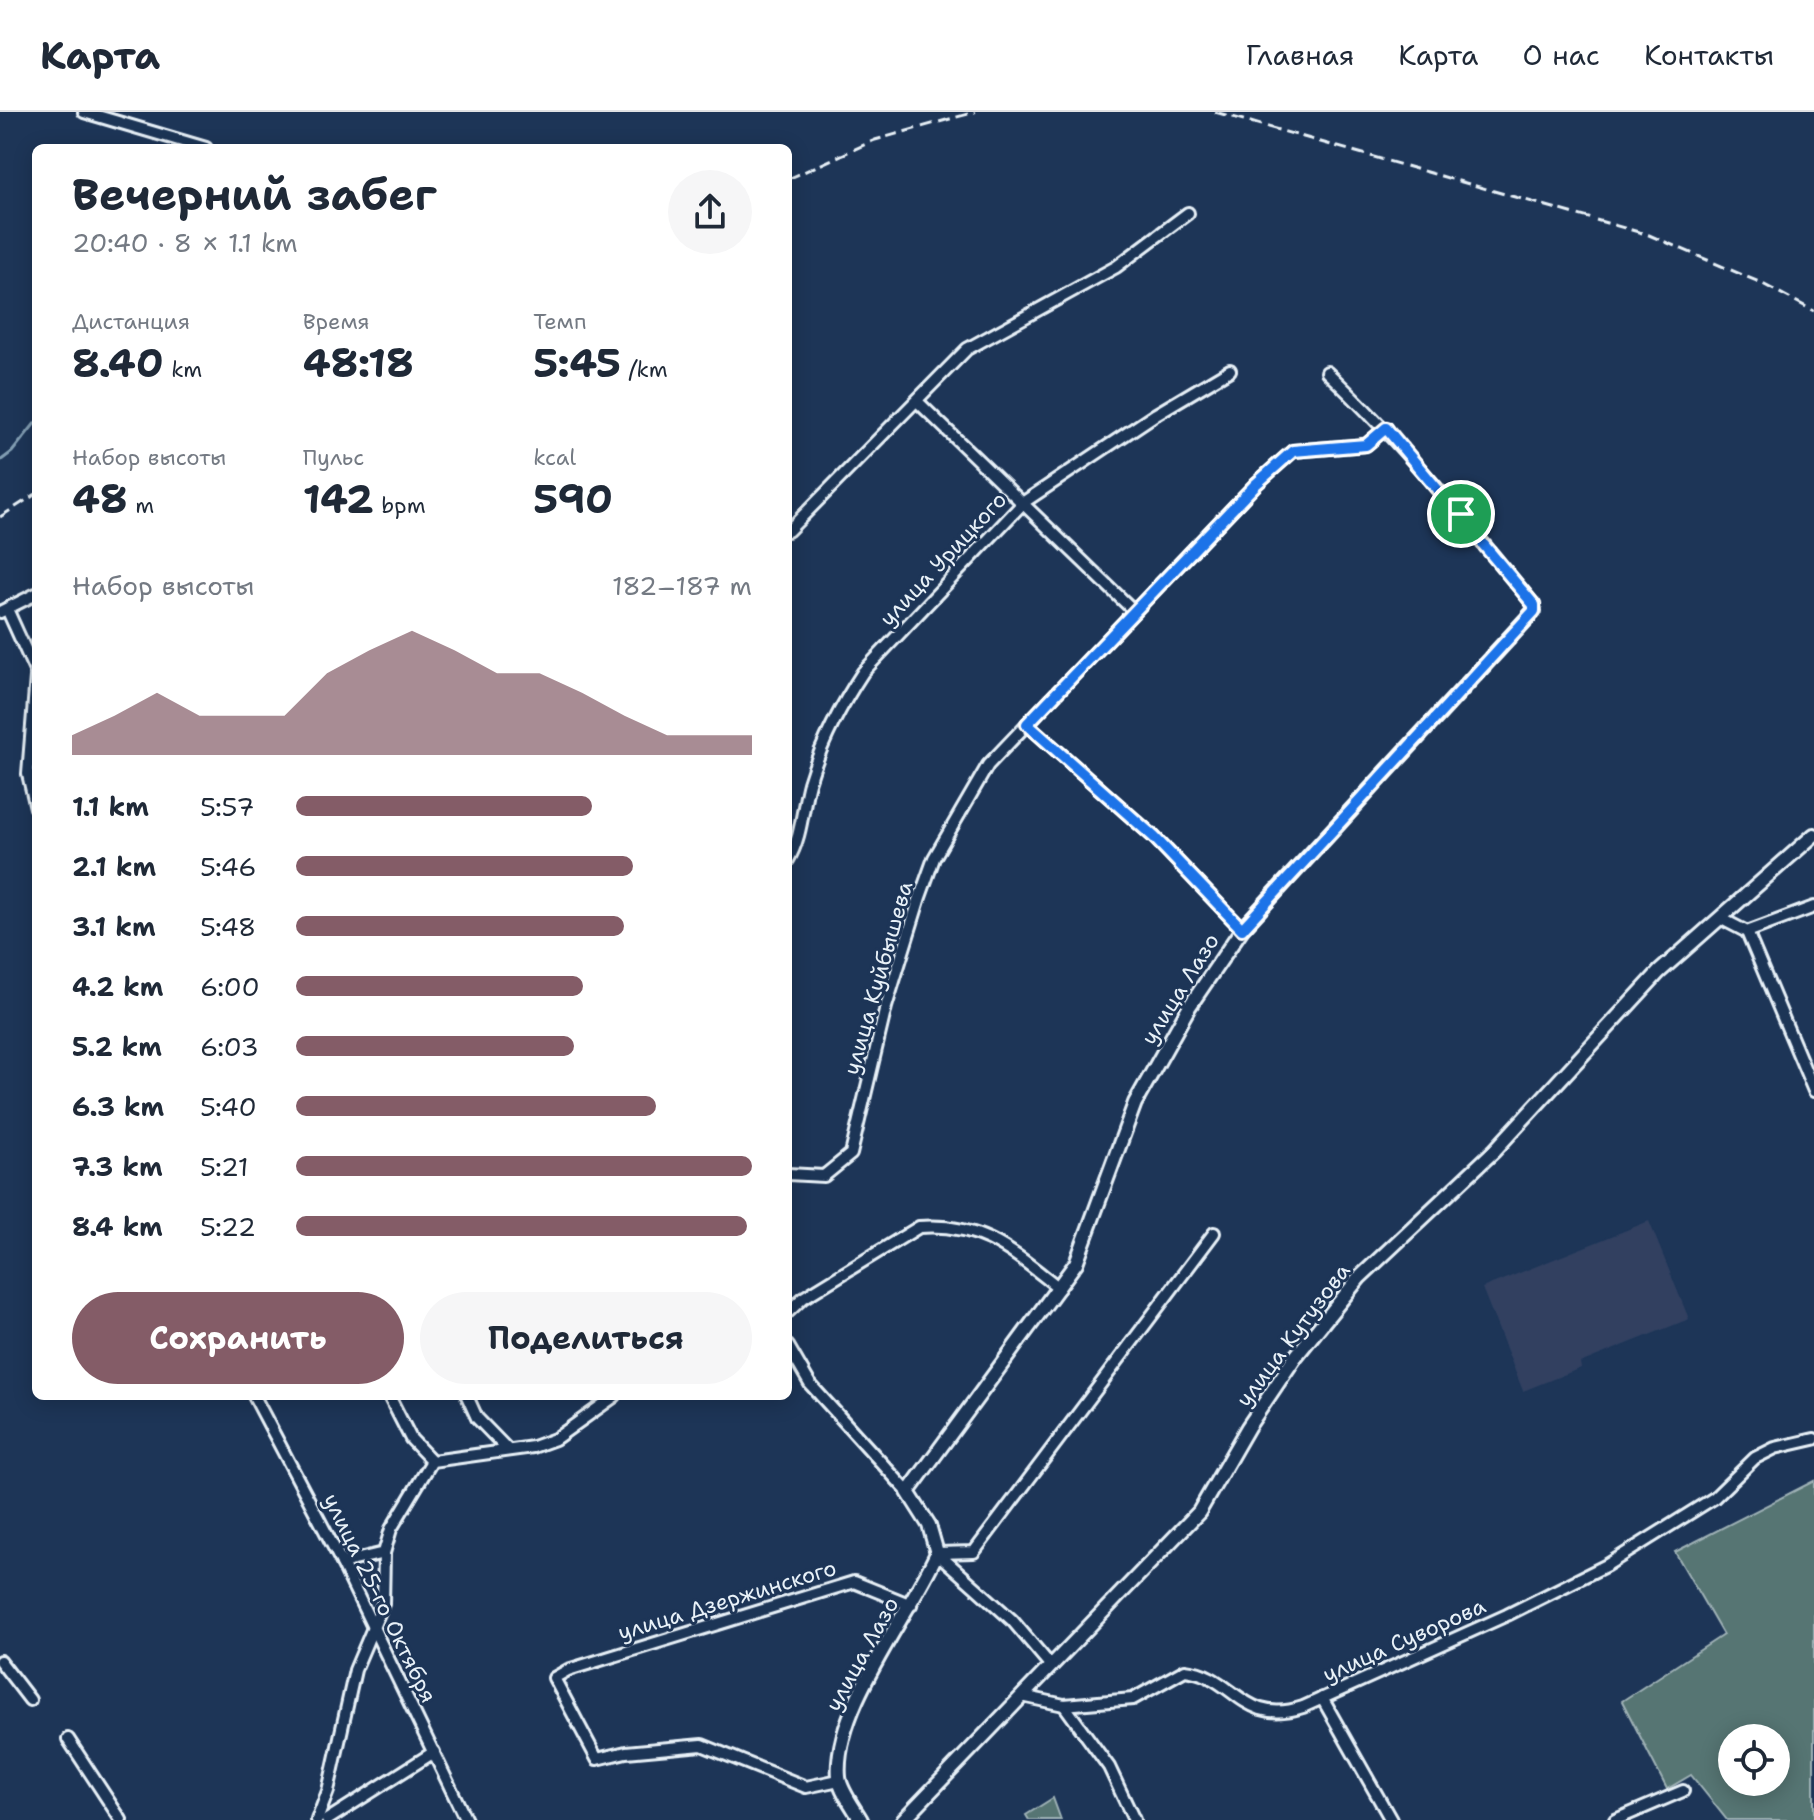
<!DOCTYPE html>
<html lang="ru">
<head>
<meta charset="utf-8">
<style>
	body { margin:0; font-family:"Shantell Sans",sans-serif; background:#f6f6f7; color:#1f2937; height:100vh; display:flex; flex-direction:column; font-size:30px; white-space:nowrap }
	* { box-sizing:border-box; margin:0 }
	p { font-size:26px; color:#747a83 }
	.icon { flex:none; width:44px; height:44px; fill:none; stroke:currentColor; stroke-width:2; stroke-linecap:round; stroke-linejoin:round }
	.map { position:relative; flex:1; overflow:hidden }
	.sheet { position:absolute; left:32px; top:32px; width:760px; height:1256px; display:flex; flex-direction:column; background:#fff; border-radius:12px; box-shadow:0 4px 20px #0003 }
	.sheet>* { flex:none }
	.tools { position:absolute; left:1718px; top:1612px; display:grid; gap:16px }
	.tools a { display:grid; place-items:center; width:72px; height:72px; border-radius:50%; background:#fff; box-shadow:0 4px 20px #0003; font-size:40px }
	.pin { position:absolute; display:grid; place-items:center; width:68px; height:68px; color:#fff; margin:-34px; border:4px solid #fff; border-radius:50%; box-shadow:0 2px 8px #0007 }
	.round { display:grid; place-items:center; flex:none; width:84px; height:84px; border-radius:42px; background:#f6f6f7 }
	.head { display:flex; align-items:center; justify-content:space-between; height:136px; padding:0 40px }
	h1 { font-size:44px; font-weight:700; line-height:60px }
	.figures { display:grid; grid-template-columns:repeat(3,1fr); gap:12px; height:136px; padding:8px 40px }
	.figures div { display:grid; align-content:center }
	.figures b { font-size:40px; font-weight:700 }
	.figures small { font-size:22px; font-weight:400 }
	.figures p { font-size:22px }
	.chart { height:224px; padding:16px 40px }
	.chart p { display:flex; justify-content:space-between }
	.chart svg { width:100%; height:144px; margin-top:8px; fill:#845c67; opacity:.7 }
	.primary-button { display:flex; gap:16px; margin-top:auto; padding:16px 40px }
	.primary-button a { flex:1; height:92px; border-radius:48px; background:#845c67; color:#fff; font-size:32px; font-weight:700; line-height:92px; text-align:center }
	.primary-button a+a { background:#f6f6f7; color:#1f2937 }
	ul { padding:0 40px; list-style:none; font-size:26px }
	li { display:grid; grid-template-columns:128px 96px 1fr; align-items:center; height:60px }
	li i { height:20px; border-radius:10px; background:#845c67 }
	header { display:flex; align-items:center; gap:48px; box-sizing:border-box; height:112px; padding:0 40px; background:#fff; border-bottom:2px solid #e0e1e3 }
	header strong { font-size:38px }
	nav { display:flex; gap:44px; margin-inline-start:auto; font-size:28px }
	.map>svg:first-child { display:block }
</style>
</head>
<body>
<header>
<strong>Карта</strong>
<nav><a>Главная</a><a>Карта</a><a>О нас</a><a>Контакты</a></nav>
</header>
<div class="map">
<svg width="1814" height="1708" viewBox="0 0 1814 1708">
	<rect width="100%" height="100%" fill="#1d3557"/>
	<filter id="ink" filterUnits="userSpaceOnUse"><feTurbulence type="fractalNoise" baseFrequency=".0125" numOctaves="2"/><feDisplacementMap in="SourceGraphic" scale="16" xChannelSelector="R" yChannelSelector="G"/><feConvolveMatrix kernelMatrix="1 2 1 2 8 2 1 2 1" color-interpolation-filters="sRGB"/></filter>
	<g filter="url(#ink)">
		<path fill="#304061" d="M1649 1109 1689 1207 1580 1251 1581 1256 1523 1279 1482 1176Z"/>
		<g fill="#567473" stroke="#9fb2b6" stroke-width="2" fill-rule="evenodd">
			<path d="M1814 1369V1708H1727L1691 1663 1667 1677 1622 1589 1723 1523 1675 1440ZM1732 1626H1776V1670H1732Z"/>
			<path d="M1053 1686 1061 1708H1029L1026 1703Z"/>
		</g>
		<g fill="none" stroke-linecap="round" stroke-linejoin="round">
			<path stroke="#829eb3" stroke-width="3" d="M0 349 12 340 36 310"/>
			<defs>
				<g id="minor">
					<path d="M84 0 206 36"/>
					<path d="M1327 260C1403 332 1468 412 1534 493V499"/>
					<path d="M918 290 1134 499"/>
					<path d="M788 419 967 237 1116 155 1188 101"/>
					<path d="M7 497 36 561"/>
					<path d="M0 500 36 482"/>
					<path d="M36 565 28 662 36 696"/>
					<path d="M1027 612 1154 725 1242 817"/>
					<path d="M788 748C802 725 802 697 809 671 821 631 840 595 863 560L1024 390 1156 302 1230 258"/>
					<path d="M1720 806 1747 820 1814 795"/>
					<path d="M1747 820 1814 979"/>
					<path d="M788 1062 824 1064 851 1042 886 895 920 785 934 746 988 653 1256 372 1293 339 1366 333 1386 316"/>
					<path d="M788 1200 803 1186 919 1115C981 1110 1013 1140 1059 1176"/>
					<path d="M788 1234 810 1272 908 1380"/>
					<path d="M254 1284 342 1451 466 1708"/>
					<path d="M389 1284 411 1327 432 1349"/>
					<path d="M467 1284 477 1306 508 1338"/>
					<path d="M937 1441 974 1440 1214 1121"/>
					<path d="M937 1441 1012 1508 1051 1554"/>
					<path d="M342 1451 384 1441"/>
					<path d="M0 1549 30 1588"/>
					<path d="M1022 1584 1064 1593 1133 1587 1185 1558C1234 1563 1242 1615 1303 1595L1507 1503 1607 1453 1714 1386 1755 1346 1775 1336 1814 1327"/>
					<path d="M1322 1586 1391 1708"/>
					<path d="M1064 1593 1109 1655 1134 1708"/>
					<path d="M68 1627 121 1708"/>
					<path d="M839 1668 806 1675 702 1633 626 1640 597 1647 554 1566 568 1558 854 1470 911 1493"/>
					<path d="M317 1708 328 1679 355 1558 383 1492 384 1441 391 1417 432 1349 533 1335 555 1327 615 1284"/>
					<path d="M327 1708 434 1640"/>
					<path d="M1615 1708 1683 1679"/>
				</g>
				<g id="tertiary">
					<path d="M861 1708C854 1696 840 1678 839 1665 833 1597 908 1505 937 1441L929 1413 908 1380 1076 1151 1135 991 1189 895 1242 817 1534 499"/>
					<path d="M903 1708 1199 1400 1248 1315 1296 1244 1359 1166 1494 1039 1659 860 1814 723"/>
				</g>
			</defs>
			<use href="#minor" stroke="#e8f1f8" stroke-width="16"/>
			<use href="#tertiary" stroke="#e8f1f8" stroke-width="18"/>
			<use href="#minor" stroke="#1d3557" stroke-width="10"/>
			<use href="#tertiary" stroke="#1d3557" stroke-width="12"/>
			<g stroke="#e8f1f8" stroke-width="3" stroke-dasharray="12 6" stroke-linecap="butt">
				<path d="M1215 0 1649 123 1759 170 1814 199"/>
				<path d="M788 67 875 28 975 0"/>
				<path d="M0 405 36 382"/>
			</g>
		</g>
	</g>
	<g fill="none" stroke-linecap="round" stroke-linejoin="round" filter="url(#ink)">
		<defs>
			<path id="route" d="M1386 316 1534 493V499L1242 817 1154 725 1027 612 1256 372 1293 339 1366 333Z"/>
		</defs>
		<use href="#route" stroke="#fff" stroke-width="16"/>
		<use href="#route" stroke="#1a73e8" stroke-width="10"/>
	</g>
	<g text-anchor="middle" dominant-baseline="central" stroke-width="6" stroke-linejoin="round" paint-order="stroke">
		<g font-size="22" fill="#e8f1f8" stroke="#1d3557">
			<text transform="translate(943 447) rotate(-47)">улица Урицкого</text>
			<text transform="translate(878 866) rotate(-74)">улица Куйбышева</text>
			<text transform="translate(1180 877) rotate(-58)">улица Лазо</text>
			<text transform="translate(1293 1223) rotate(-53)">улица Кутузова</text>
			<text transform="translate(380 1486) rotate(64)">улица 25-го Октября</text>
			<text transform="translate(727 1488) rotate(-17)">улица Дзержинского</text>
			<text transform="translate(1404 1528) rotate(-24)">улица Суворова</text>
			<text transform="translate(862 1542) rotate(-61)">улица Лазо</text>
		</g>
	</g>
</svg>
<div class="tools">
<a><svg class="icon" aria-label="locate" viewBox="0 0 24 24"><circle cx="12" cy="12" r="6"/><path d="M12 2v4M12 18v4M2 12h4M18 12h4"/></svg></a>
</div>
<div class="pin" style="left:1461px;top:402px;background:#1e9e55"><svg class="icon" aria-label="arrive" viewBox="0 0 24 24"><path d="M6 21V4h12l-3 4 3 4H6"/></svg></div>
<section class="sheet">
<div class="head"><div><h1>Вечерний забег</h1><p>20:40 · 8 × 1.1 km</p></div><a class="round"><svg class="icon" aria-label="share" viewBox="0 0 24 24"><path d="M12 15V3M7 8l5-5 5 5M5 13v7h14v-7"/></svg></a></div>
<div class="figures">
<div><p>Дистанция</p><b>8.40<small> km</small></b></div>
<div><p>Время</p><b>48:18</b></div>
<div><p>Темп</p><b>5:45<small> /km</small></b></div>
</div>
<div class="figures">
<div><p>Набор высоты</p><b>48<small> m</small></b></div>
<div><p>Пульс</p><b>142<small> bpm</small></b></div>
<div><p>kcal</p><b>590</b></div>
</div>
<div class="chart"><p><span>Набор высоты</span>182–187 m</p>
<svg viewBox="0 0 160 44" preserveAspectRatio="none"><path d="M0 44V38L10 32L20 25L30 32L40 32L50 32L60 19L70 12L80 6L90 12L100 19L110 19L120 25L130 32L140 38L150 38L160 38V44z"/></svg>
</div>
<ul>
<li><b>1.1 km</b>5:57<i style="width:65%"></i></li>
<li><b>2.1 km</b>5:46<i style="width:74%"></i></li>
<li><b>3.1 km</b>5:48<i style="width:72%"></i></li>
<li><b>4.2 km</b>6:00<i style="width:63%"></i></li>
<li><b>5.2 km</b>6:03<i style="width:61%"></i></li>
<li><b>6.3 km</b>5:40<i style="width:79%"></i></li>
<li><b>7.3 km</b>5:21<i style="width:100%"></i></li>
<li><b>8.4 km</b>5:22<i style="width:99%"></i></li>
</ul>
<div class="primary-button"><a>Сохранить</a><a>Поделиться</a></div>
</section>
</div>
</body>
</html>
